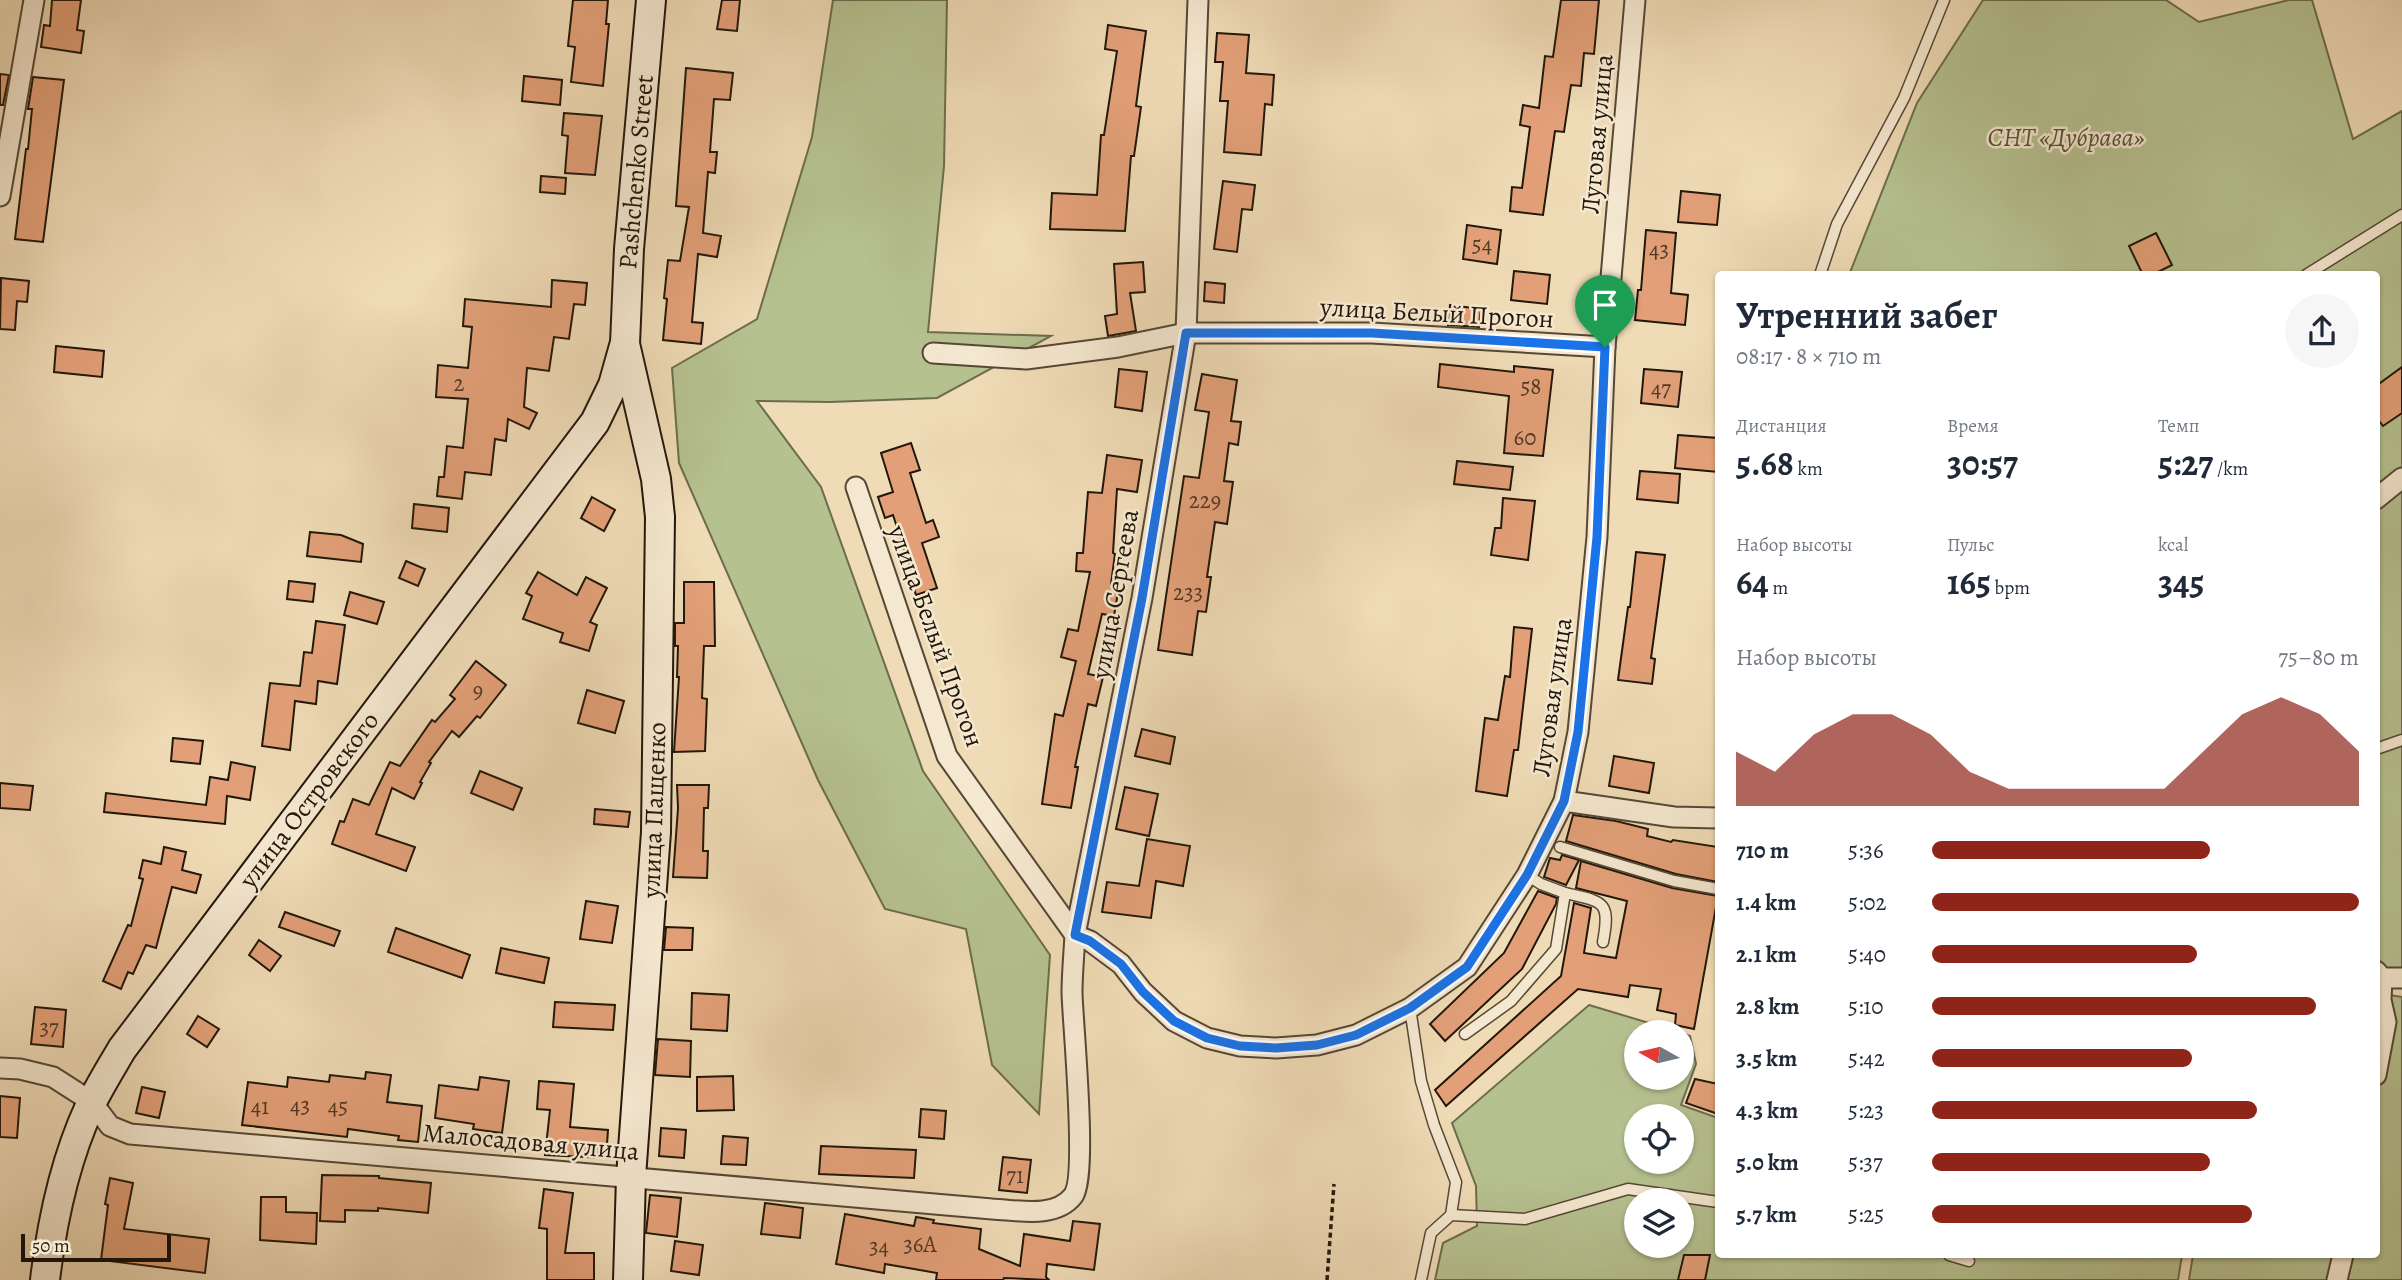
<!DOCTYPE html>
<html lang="ru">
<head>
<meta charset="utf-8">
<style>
	body { margin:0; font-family:Alegreya,serif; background:#f6f6f7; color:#1f2937; height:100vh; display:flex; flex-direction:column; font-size:26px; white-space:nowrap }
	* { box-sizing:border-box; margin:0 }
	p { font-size:23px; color:#747a83 }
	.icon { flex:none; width:38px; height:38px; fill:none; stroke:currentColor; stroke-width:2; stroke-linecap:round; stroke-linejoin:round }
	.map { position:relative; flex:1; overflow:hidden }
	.sheet { position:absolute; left:1715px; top:271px; width:665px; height:987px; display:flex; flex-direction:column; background:#fff; border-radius:7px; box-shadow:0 2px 5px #0004 }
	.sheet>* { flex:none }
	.needle { width:46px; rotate:278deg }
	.controls { position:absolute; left:1624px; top:1020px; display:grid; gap:14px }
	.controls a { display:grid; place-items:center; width:70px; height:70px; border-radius:50%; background:#fff; box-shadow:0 2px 5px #0004; font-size:35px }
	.scale { position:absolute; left:21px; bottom:18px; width:150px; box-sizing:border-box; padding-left:7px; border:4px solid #22170a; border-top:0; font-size:19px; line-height:24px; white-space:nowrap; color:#22170a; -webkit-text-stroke:5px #f5e8d0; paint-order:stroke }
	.pin { position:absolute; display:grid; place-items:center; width:60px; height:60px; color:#fff; margin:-72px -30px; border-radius:50% 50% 50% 0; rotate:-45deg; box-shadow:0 0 7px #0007 }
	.pin .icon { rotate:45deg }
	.round { display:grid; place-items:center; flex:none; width:74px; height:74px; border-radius:37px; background:#f6f6f7 }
	.summary { display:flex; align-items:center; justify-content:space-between; height:119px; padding:0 21px }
	h1 { font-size:38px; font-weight:700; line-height:52px }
	.figures { display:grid; grid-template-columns:repeat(3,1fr); gap:10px; height:119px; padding:7px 21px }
	.figures div { display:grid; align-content:center }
	.figures b { font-size:35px; font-weight:700 }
	.figures small { font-size:19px; font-weight:400 }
	.figures p { font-size:19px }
	.chart { height:196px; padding:14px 21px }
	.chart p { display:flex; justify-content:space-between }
	.chart svg { width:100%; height:126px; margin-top:7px; fill:#8f2418; opacity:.7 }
	ul { padding:0 21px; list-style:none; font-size:23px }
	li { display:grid; grid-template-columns:112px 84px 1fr; align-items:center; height:52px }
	li i { height:18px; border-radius:9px; background:#8f2418 }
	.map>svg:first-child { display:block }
</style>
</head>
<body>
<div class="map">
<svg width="2402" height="1280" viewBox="0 0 2402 1280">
	<rect width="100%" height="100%" fill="#efdbb6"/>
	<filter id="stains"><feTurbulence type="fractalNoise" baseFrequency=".00286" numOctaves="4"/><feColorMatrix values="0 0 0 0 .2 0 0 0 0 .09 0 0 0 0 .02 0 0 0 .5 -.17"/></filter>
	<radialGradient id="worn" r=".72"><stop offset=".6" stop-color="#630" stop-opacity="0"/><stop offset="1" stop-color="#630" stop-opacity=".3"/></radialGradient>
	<g fill="#b6c190" stroke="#6c6c4d" stroke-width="2" fill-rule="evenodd">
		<path d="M833 0H947L944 166 928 332 1051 336 937 398 830 402 757 401 821 487 923 771 1050 955 1039 1114 992 1065 966 929 885 909 818 780 679 463 672 368 757 319 812 137Z"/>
		<path d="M1983 0H2166L2199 22 2289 0H2312L2353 139 2402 111V988L2376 983V275H1849L1917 103Z"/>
		<path d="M2377 993 2402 997V1280H2189L2193 1255H2376Z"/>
		<path d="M1589 1005 1679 1032H1636V1078H1682V1033L1690 1036 1696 1064 1681 1105 1718 1118V1255H2182L2178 1280H1435L1443 1243 1477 1226 1476 1186 1452 1123ZM1636 1116H1682V1162H1636ZM1636 1200H1682V1246H1636Z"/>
	</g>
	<g fill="#e3a078" stroke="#22170a" stroke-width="2">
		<path d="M52 0H81L77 30 84 31 81 53 41 47 44 25 50 26Z"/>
		<path d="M573 0H608L606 24H609L603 86 571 82 575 47 568 46Z"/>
		<path d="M722 0H740L737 31 717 29Z"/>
		<path d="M1561 0H1599L1594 54 1584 53 1581 86 1571 85 1564 132 1555 131 1543 215 1510 211 1512 187 1522 188 1530 127 1520 125 1523 105 1539 108 1545 56 1553 57Z"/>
		<path d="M1108 25 1146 31 1136 106 1141 107 1134 156H1131L1125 231 1050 229 1052 193 1097 195 1101 135H1104L1117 51 1105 49Z"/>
		<path d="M1217 33 1249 35 1246 73 1274 75 1272 105 1265 104 1261 155 1224 152 1228 101H1220L1223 62H1215Z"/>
		<path d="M686 68 733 73 730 100 714 99 710 152H717L715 173 708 172 703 233 721 236 717 257 698 254 692 322 703 323 701 344 663 340 667 299 664 298 668 260 680 261 689 207 676 206Z"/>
		<path d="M0 74 9 75 3 105H0Z"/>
		<path d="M524 76 562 80 560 105 522 101Z"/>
		<path d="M33 77 64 80 43 242 15 239 26 149H28L32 109H28Z"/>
		<path d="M564 113 602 116 595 175 565 173 568 136 562 135Z"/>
		<path d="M541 176 566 178 565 194 540 192Z"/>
		<path d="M1223 181 1255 185 1252 210 1242 209 1237 252 1214 249Z"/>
		<path d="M1681 191 1720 195 1717 225 1678 222Z"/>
		<path d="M1467 225 1501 230 1497 264 1463 259Z"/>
		<path d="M1646 230 1676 233 1671 293 1688 295 1685 325 1635 320 1638 290H1641Z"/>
		<path d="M2156 233 2172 265 2152 275H2143L2129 246Z"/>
		<path d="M1143 262 1145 292 1130 293 1136 331 1108 336 1105 316 1117 314 1114 264Z"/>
		<path d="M1514 271 1550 275 1547 304 1511 300Z"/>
		<path d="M1 278 29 281 27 302 17 301 15 330 0 329Z"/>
		<path d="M552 280 587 283 585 305 574 304 569 339 554 337 549 371 527 368 524 407 537 413 529 429 508 419 506 441 495 439 491 475 465 472 462 499 437 496 439 477H444L447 446 463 448 468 399 436 397 438 365 468 368 472 327 463 326 465 299 551 307Z"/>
		<path d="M1205 282 1225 284 1224 303 1204 301Z"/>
		<path d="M1450 305 1481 309 1479 327 1448 325Z"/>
		<path d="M56 346 104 351 102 377 54 372Z"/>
		<path d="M1440 364 1514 372V366L1553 370 1543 456 1504 453 1509 396 1438 387Z"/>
		<path d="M2402 367V413L2383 426 2376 417V386Z"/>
		<path d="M1119 369 1147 372 1142 411 1115 407Z"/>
		<path d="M1644 369 1682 372 1678 407 1641 403Z"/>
		<path d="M1202 374 1237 380 1231 421 1241 422 1238 445 1229 443 1224 481 1233 482 1227 524 1215 522 1207 577H1211L1206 612 1198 611 1192 655 1158 650 1184 476 1199 478 1209 412 1195 410Z"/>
		<path d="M1678 435 1718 438V472L1675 468Z"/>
		<path d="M911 443 920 470 910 473 926 523 933 520 939 537 922 543 937 588 916 595 910 577 913 576 893 515 885 518 878 497 893 492 881 453Z"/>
		<path d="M1107 455 1142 460 1137 492 1117 489 1113 553 1115 554 1111 584 1119 586 1114 616 1102 614 1088 674 1103 677 1096 706 1088 704 1075 767H1078L1071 808 1042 804 1055 714 1063 716 1076 661 1061 657 1068 629 1078 631 1090 572 1076 571 1077 553H1083L1088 492 1102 493Z"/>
		<path d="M1457 461 1513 467 1510 490 1454 484Z"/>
		<path d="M1640 471 1680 474 1678 503 1637 499Z"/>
		<path d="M592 497 615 510 604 531 581 518Z"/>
		<path d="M1503 498 1535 501 1528 560 1491 555 1495 528H1501Z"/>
		<path d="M414 504 449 508 447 532 412 528Z"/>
		<path d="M310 532 341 535 363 544 361 562 307 556Z"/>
		<path d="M1636 552 1665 555 1651 658 1655 659 1652 684 1618 680 1628 607H1630Z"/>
		<path d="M406 561 425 569 418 586 399 578Z"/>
		<path d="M538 572 577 595 586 577 607 588 590 622 597 625 589 651 560 642 563 633 523 619 532 596 526 593Z"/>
		<path d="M289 581 315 584 313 602 287 599Z"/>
		<path d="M684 582H714L715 646H704L702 698 707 699 705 751 674 752 679 677H677L678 646H675V623H684Z"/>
		<path d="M350 592 384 602 377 624 344 615Z"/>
		<path d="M316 621 345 625 337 684 318 681 316 704 295 701 290 750 262 746 270 683 300 686 304 652 312 653Z"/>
		<path d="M1514 627 1532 629 1518 750H1514L1507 796 1476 791 1485 718 1498 720 1505 676 1510 677Z"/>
		<path d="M476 661 506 685 480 718 477 716 459 737 452 731 429 762 431 763 420 782 422 783 414 799 392 788 376 834 415 847 406 871 332 844 340 821 344 822 353 799 369 805 390 762 400 766 432 720 435 722 455 699 450 695Z"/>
		<path d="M587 690 624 701 615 733 578 723Z"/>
		<path d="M1142 729 1175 737 1170 764 1135 756Z"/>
		<path d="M173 738 203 741 200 764 171 761Z"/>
		<path d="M1614 756 1654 763 1649 793 1609 786Z"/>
		<path d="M231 762 255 767 250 800 227 796 225 824 104 812 106 793 206 805 210 777 228 780Z"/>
		<path d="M480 771 522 788 513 810 471 793Z"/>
		<path d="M0 783 33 786 30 810 0 808Z"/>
		<path d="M677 785H709L708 808H704L703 851H708L707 878 673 877 678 808Z"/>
		<path d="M1125 787 1158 794 1149 836 1116 829Z"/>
		<path d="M595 809 630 812 628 827 594 824Z"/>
		<path d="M1573 815 1616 821 1648 829 1647 836 1671 842 1673 840 1718 847V882L1676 874 1566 841Z"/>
		<path d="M1147 839 1190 846 1183 886 1156 881 1151 918 1102 912 1107 882 1139 886Z"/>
		<path d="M164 847 186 852 182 870 201 875 196 893 172 887 156 948 146 945 133 974 128 972 121 989 103 981 128 925 131 926 143 879 139 878 143 860 161 864Z"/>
		<path d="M1562 855 1579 860 1566 885 1544 877 1550 858 1560 860Z"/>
		<path d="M1581 861 1672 888 1718 896 1694 1029 1675 1025 1676 1014 1657 1010 1661 989 1630 985 1628 997 1578 989 1446 1106 1435 1090 1561 976 1574 903 1591 908 1584 953 1616 958 1627 901 1576 888Z"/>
		<path d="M1538 891 1557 898 1556 904 1522 969 1445 1041 1430 1024 1504 953Z"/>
		<path d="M586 901 618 906 612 943 580 939Z"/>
		<path d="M285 912 340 931 334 946 279 927Z"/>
		<path d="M666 927 693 928 692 950H664Z"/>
		<path d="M396 928 470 955 462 978 388 952Z"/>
		<path d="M259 940 281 956 270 971 249 955Z"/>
		<path d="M501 948 549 958 544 983 496 973Z"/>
		<path d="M692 993 729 995 727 1031 691 1029Z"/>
		<path d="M555 1002 615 1005 613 1030 553 1027Z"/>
		<path d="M35 1007 66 1010 63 1047 31 1044Z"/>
		<path d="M198 1016 219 1029 207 1047 187 1034Z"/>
		<path d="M658 1039 691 1041 690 1077 655 1075Z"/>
		<path d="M366 1072 391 1075 387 1102 422 1106 418 1142 398 1140 399 1136 348 1129 347 1137 242 1125 248 1082 287 1087 288 1077 329 1082 330 1075 365 1079Z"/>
		<path d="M733 1076 734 1110 697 1111V1077Z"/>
		<path d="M480 1077 509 1081 502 1133 473 1129 474 1124 435 1118 439 1085 478 1090Z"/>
		<path d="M1695 1079 1718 1084V1114L1686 1103Z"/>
		<path d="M539 1081 574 1084 570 1127 608 1130 606 1158 545 1155 550 1110 537 1109Z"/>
		<path d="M142 1087 165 1092 159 1118 136 1113Z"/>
		<path d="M0 1096 20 1098 17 1138 0 1137Z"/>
		<path d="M921 1109 946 1111 944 1139 919 1137Z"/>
		<path d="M661 1128 686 1130 684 1158 659 1156Z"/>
		<path d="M723 1136 748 1138 746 1165 721 1164Z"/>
		<path d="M821 1146 916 1150 914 1178 819 1174Z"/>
		<path d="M1003 1157 1031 1160 1027 1193 999 1190Z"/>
		<path d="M322 1175 379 1176V1178L431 1183 428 1213 378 1208V1211L345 1210V1222L320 1221Z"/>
		<path d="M110 1178 133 1183 124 1229 209 1239 205 1273 101 1260 108 1205 105 1204Z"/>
		<path d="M544 1189 573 1193 565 1253H594V1280H547V1229L539 1228Z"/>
		<path d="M650 1195 681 1198 677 1237 646 1233Z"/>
		<path d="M261 1197H286V1212L317 1213 316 1244 260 1240Z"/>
		<path d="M765 1203 803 1208 800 1238 761 1234Z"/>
		<path d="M845 1214 914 1226 916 1217 934 1220 933 1223 981 1229 979 1249 1020 1266 1024 1234 1070 1241 1073 1221 1100 1224 1094 1270 1047 1264 1046 1277 1049 1280 1004 1278 1003 1280H936L937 1273 885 1264 884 1273 836 1264Z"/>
		<path d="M675 1241 703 1245 699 1275 671 1271Z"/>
		<path d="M1684 1255H1710L1705 1280H1678Z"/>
	</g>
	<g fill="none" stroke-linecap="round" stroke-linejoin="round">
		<defs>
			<g id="lane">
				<path d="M1820 275 1837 224 1904 98 1944 0"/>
				<path d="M2306 275 2402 215"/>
				<path d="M2376 749 2402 740"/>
				<path d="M1560 847 1674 881 1718 889"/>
				<path d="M1565 893C1603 902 1611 900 1603 942"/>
				<path d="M1410 1008 1421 1081 1434 1125 1456 1182 1451 1215 1431 1233 1421 1280"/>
				<path d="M1465 1034 1511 1001 1556 949 1565 893 1541 884 1527 875"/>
				<path d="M1451 1215 1525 1219 1628 1189 1718 1202"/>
				<path d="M1949 1255 1969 1261"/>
			</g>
			<g id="street">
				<path d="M0 196 34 0"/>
				<path d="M933 353 1026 359 1118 347 1186 333H1372L1605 347"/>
				<path d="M856 487 947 756 1075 935 1090 941 1121 964 1143 992 1174 1021 1207 1038 1240 1046 1276 1048 1317 1045 1356 1035 1410 1008 1467 967 1527 875 1564 801 1578 732 1597 537 1605 347 1635 0"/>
				<path d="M2376 499 2402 478"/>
				<path d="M1564 801 1674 817 1718 818"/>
				<path d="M2376 971 2382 978H2402"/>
				<path d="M0 1068 20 1069 53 1077 92 1102 110 1126 130 1134 992 1209C1017 1210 1055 1219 1073 1196 1088 1177 1073 1027 1072 993 1072 974 1074 954 1075 935L1142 598 1186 333 1198 0"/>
				<path d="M2376 1075 2386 1022 2381 1000 2382 978"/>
				<path d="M2337 1280 2343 1255"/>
			</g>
			<g id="secondary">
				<path d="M45 1280C52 1221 65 1160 90 1106 99 1087 111 1068 122 1049L595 422 613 385 624 346"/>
				<path d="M628 1280 631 1177 656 832 660 517 656 479 625 344 629 249 651 0"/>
			</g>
		</defs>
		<use href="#lane" stroke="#554835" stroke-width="13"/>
		<use href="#street" stroke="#554835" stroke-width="23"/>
		<use href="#secondary" stroke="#22170a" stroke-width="32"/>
		<path stroke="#22170a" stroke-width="3.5" stroke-dasharray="5 3.5" stroke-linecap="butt" d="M1327 1280 1334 1184"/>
		<use href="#lane" stroke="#f5e8d0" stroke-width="10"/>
		<use href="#street" stroke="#f5e8d0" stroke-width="19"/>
		<use href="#secondary" stroke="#f5e8d0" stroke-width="28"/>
	</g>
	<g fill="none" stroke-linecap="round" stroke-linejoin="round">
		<defs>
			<path id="route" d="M1186 333H1372L1605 347 1597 537 1578 732 1564 801 1527 875 1467 967 1410 1008 1356 1035 1317 1045 1276 1048 1240 1046 1207 1038 1174 1021 1143 992 1121 964 1090 941 1075 935 1142 598Z"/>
		</defs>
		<use href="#route" stroke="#fff" stroke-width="14"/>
		<use href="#route" stroke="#1a73e8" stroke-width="9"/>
	</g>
	<g text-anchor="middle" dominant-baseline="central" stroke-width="5" stroke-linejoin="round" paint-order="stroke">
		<g font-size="23" fill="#523926">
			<text x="1482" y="244">54</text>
			<text x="1659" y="249">43</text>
			<text x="459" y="383">2</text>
			<text x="1531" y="386">58</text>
			<text x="1661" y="388">47</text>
			<text x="1525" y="437">60</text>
			<text x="1205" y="500">229</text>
			<text x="1188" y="592">233</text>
			<text x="478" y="690">9</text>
			<text x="49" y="1027">37</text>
			<text x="300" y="1105">43</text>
			<text x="260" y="1106">41</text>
			<text x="338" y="1106">45</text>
			<text x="1015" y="1175">71</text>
			<text x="920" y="1244">36А</text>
			<text x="879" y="1246">34</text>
		</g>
		<g font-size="26" fill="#22170a" stroke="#f5e8d0">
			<text transform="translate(1597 134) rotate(-85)">Луговая улица</text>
			<text transform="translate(636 172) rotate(-85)">Pashchenko Street</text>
			<text transform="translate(1437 313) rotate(3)">улица Белый Прогон</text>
			<text transform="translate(1115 594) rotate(-80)">улица Сергеева</text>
			<text transform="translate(936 636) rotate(70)">улица Белый Прогон</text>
			<text transform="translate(1552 697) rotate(-82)">Луговая улица</text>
			<text transform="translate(309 800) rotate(-53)">улица Островского</text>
			<text transform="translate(654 810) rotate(-88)">улица Пащенко</text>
			<text transform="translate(531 1142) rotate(5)">Малосадовая улица</text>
		</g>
		<g font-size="26" font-style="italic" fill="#565239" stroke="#f5e8d0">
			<text x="2066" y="137">СНТ «Дубрава»</text>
		</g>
	</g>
	<rect width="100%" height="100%" filter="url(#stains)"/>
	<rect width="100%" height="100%" fill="url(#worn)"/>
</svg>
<div class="controls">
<a><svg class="needle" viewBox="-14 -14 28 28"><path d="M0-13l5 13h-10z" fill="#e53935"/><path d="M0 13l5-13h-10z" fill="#747a83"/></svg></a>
<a><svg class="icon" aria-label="locate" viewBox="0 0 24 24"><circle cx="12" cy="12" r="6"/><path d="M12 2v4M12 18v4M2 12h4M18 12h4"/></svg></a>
<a><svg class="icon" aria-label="layers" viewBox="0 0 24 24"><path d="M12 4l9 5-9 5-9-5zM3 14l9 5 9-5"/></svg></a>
</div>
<div class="scale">50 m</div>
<div class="pin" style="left:1605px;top:347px;background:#1e9e55"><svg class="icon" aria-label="arrive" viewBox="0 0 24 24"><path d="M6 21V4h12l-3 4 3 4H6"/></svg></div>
<section class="sheet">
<div class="summary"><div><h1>Утренний забег</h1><p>08:17 · 8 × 710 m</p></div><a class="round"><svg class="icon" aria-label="share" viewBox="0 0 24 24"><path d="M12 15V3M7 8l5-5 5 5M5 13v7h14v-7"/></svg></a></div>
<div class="figures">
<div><p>Дистанция</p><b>5.68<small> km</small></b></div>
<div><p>Время</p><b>30:57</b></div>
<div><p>Темп</p><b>5:27<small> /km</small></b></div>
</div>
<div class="figures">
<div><p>Набор высоты</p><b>64<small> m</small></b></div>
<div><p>Пульс</p><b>165<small> bpm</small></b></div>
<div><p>kcal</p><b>345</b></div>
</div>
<div class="chart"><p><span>Набор высоты</span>75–80 m</p>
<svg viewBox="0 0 160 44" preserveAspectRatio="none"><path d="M0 44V25L10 32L20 19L30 12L40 12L50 19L60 32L70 38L80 38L90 38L100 38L110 38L120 25L130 12L140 6L150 12L160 25V44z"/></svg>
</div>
<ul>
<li><b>710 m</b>5:36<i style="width:65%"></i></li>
<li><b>1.4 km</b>5:02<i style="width:100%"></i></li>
<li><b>2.1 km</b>5:40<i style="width:62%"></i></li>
<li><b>2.8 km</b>5:10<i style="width:90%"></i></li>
<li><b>3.5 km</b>5:42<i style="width:61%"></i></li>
<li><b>4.3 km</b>5:23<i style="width:76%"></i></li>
<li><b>5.0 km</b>5:37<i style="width:65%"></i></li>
<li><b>5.7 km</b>5:25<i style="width:75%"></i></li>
</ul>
</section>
</div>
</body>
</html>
